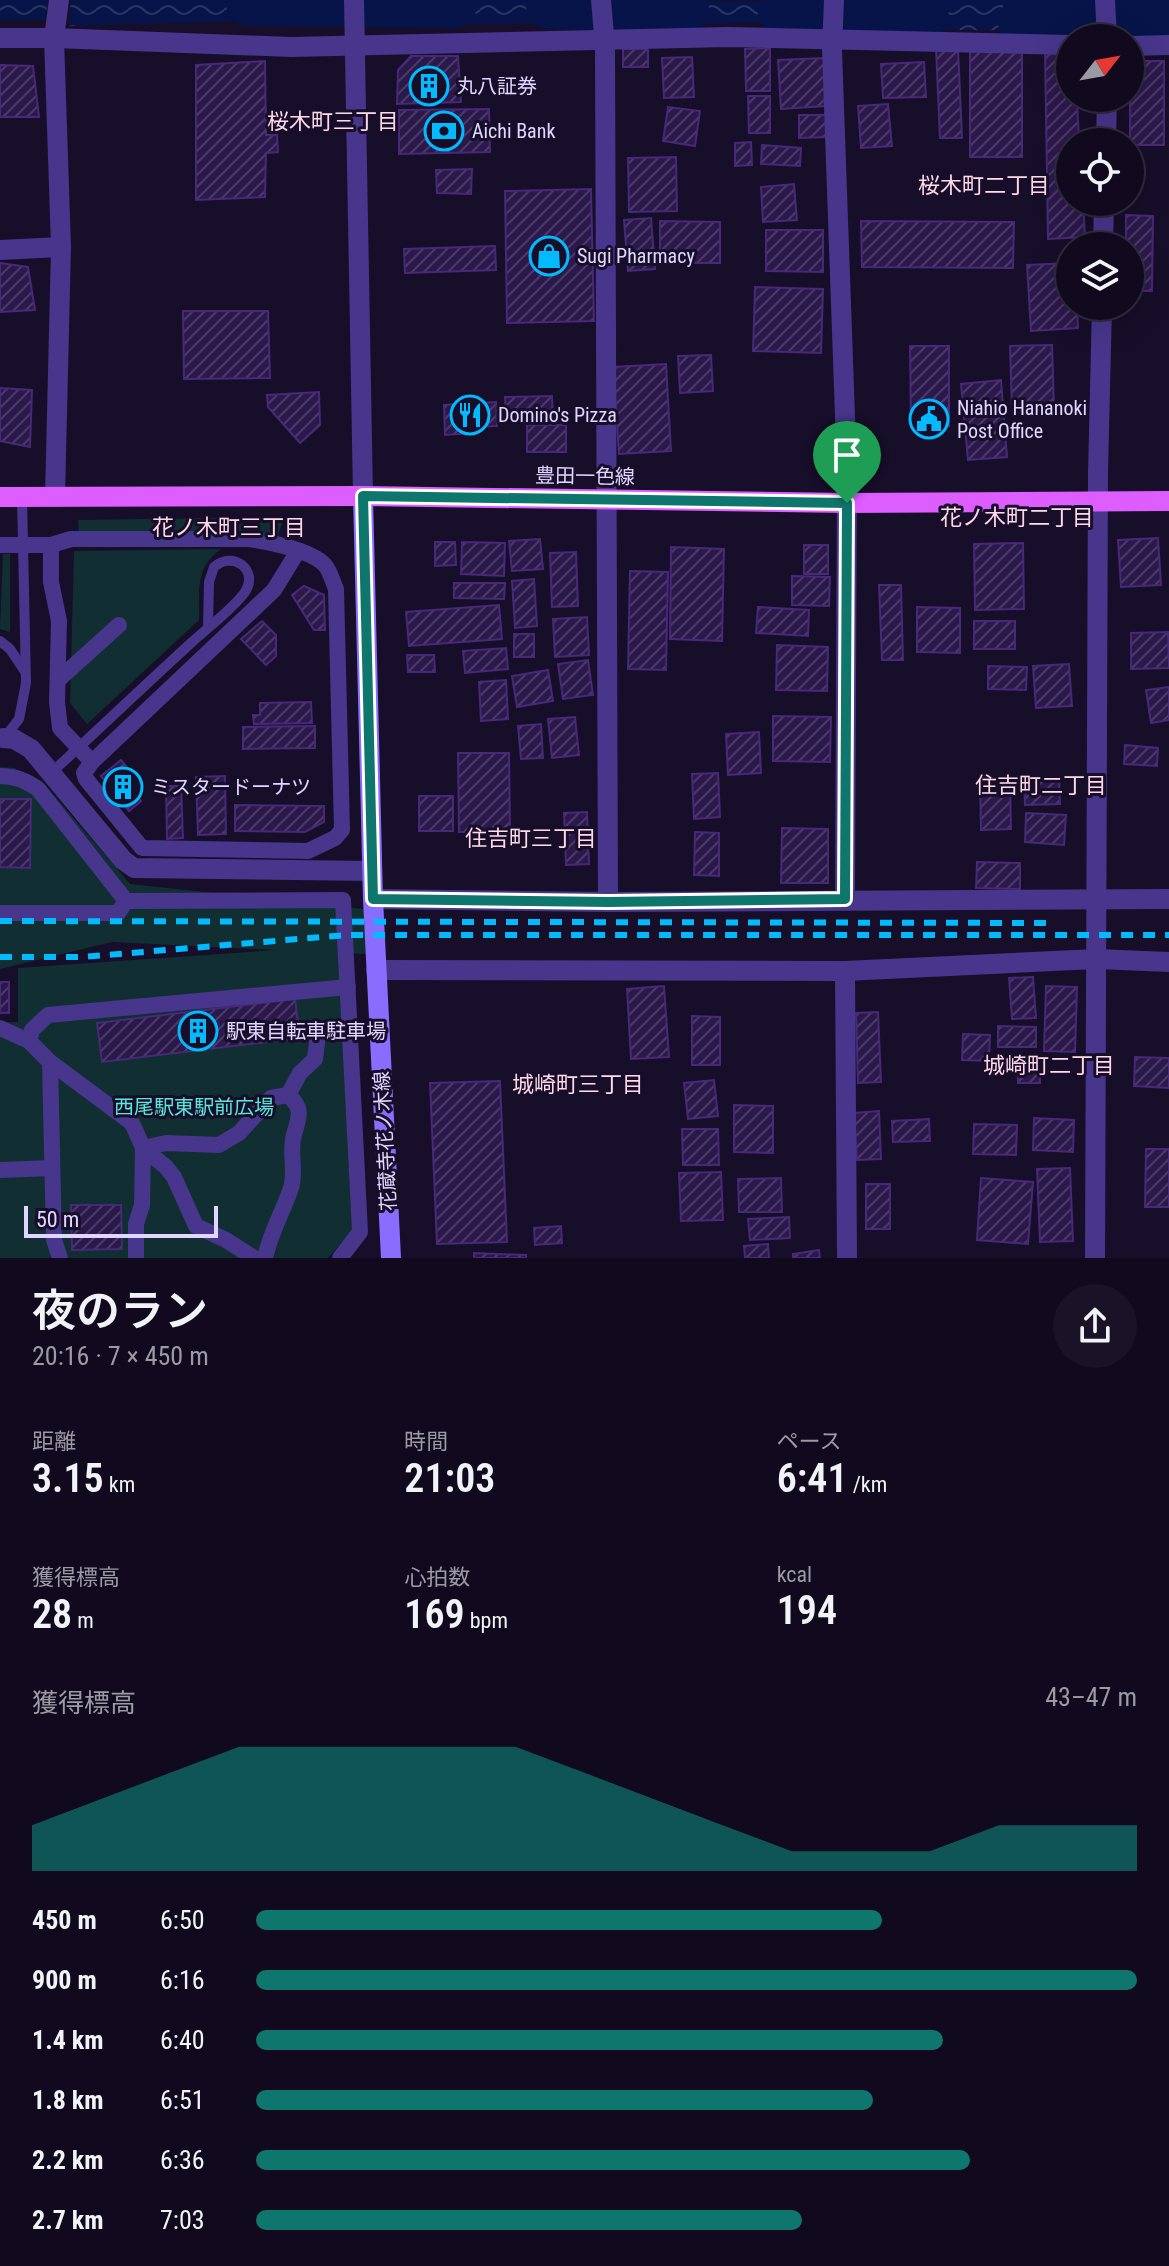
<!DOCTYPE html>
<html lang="ja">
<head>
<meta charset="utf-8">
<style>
	body { margin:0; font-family:"Roboto Condensed","Noto Sans JP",sans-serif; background:#1a1328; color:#f1f3f6; height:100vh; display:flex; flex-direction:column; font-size:30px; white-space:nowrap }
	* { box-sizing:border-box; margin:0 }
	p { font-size:26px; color:#9c9aa4 }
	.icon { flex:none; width:44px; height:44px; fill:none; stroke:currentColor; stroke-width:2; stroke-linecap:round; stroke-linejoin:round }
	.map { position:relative; height:1258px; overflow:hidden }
	.drawer { display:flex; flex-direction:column; background:#110a1f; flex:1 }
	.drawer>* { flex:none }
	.needle { width:52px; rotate:59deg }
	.fabs { position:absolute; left:1056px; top:24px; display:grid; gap:16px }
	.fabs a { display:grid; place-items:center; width:88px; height:88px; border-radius:50%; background:#110a1f; box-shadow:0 8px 32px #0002,0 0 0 2px #302b3d; font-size:40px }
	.scale { position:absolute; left:24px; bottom:20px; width:194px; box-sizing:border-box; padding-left:8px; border:4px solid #e1d6ff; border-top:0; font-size:22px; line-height:28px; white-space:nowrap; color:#e1d6ff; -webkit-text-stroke:6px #170e29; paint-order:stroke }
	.pin { position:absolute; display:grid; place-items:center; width:68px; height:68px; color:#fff; margin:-82px -34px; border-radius:50% 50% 50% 0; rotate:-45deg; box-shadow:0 0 8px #0007 }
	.pin .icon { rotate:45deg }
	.round { display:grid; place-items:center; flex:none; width:84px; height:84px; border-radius:42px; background:#1a1328 }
	.overview { display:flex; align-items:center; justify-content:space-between; height:136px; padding:0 32px }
	h1 { font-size:44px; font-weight:600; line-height:60px }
	.stats { display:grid; grid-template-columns:repeat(3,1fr); gap:12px; height:136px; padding:8px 32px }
	.stats div { display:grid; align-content:center }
	.stats b { font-size:40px; font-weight:600 }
	.stats small { font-size:22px; font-weight:400 }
	.stats p { font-size:22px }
	.chart { height:224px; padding:16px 32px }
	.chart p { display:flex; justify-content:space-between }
	.chart svg { width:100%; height:144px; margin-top:8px; fill:#0f766e; opacity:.7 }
	ul { padding:0 32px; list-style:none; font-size:26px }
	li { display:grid; grid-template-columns:128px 96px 1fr; align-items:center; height:60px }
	li i { height:20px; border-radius:10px; background:#0f766e }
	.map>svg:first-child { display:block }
</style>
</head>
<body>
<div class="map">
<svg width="1169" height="1258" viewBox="0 0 1169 1258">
	<defs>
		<pattern id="water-waves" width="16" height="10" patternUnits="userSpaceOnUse" patternTransform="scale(2)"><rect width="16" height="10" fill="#071449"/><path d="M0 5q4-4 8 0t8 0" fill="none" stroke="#2b3564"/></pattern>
		<pattern id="building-hatch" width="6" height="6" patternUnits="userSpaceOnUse" patternTransform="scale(2)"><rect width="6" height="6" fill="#2b194b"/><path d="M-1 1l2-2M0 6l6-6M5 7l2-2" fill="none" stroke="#493a66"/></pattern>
	</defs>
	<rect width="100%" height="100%" fill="#170e29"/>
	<g fill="#112f33">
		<path d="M284 517 278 536H79L78 520Z"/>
		<path d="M221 549C194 569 200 589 199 620L87 724 70 703 74 551Z"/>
		<path d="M3 554H10V632L0 629Z"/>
		<path d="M0 767 14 768 42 781 130 884 364 909 366 954 338 953 352 1231 328 1258H0V1022H18V968L276 950 112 942 0 969Z"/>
	</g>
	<g fill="url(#water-waves)">
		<path d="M0 0H48L45 20H0Z"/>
		<path d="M71 0H309L313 19 69 26Z"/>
		<path d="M392 0H592L593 23 393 25Z"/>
		<path d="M865 0H1081L1084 31 864 29Z"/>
		<path d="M1125 0H1169V31L1123 32Z"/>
		<path d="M624 1H828L827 21 625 26Z"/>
	</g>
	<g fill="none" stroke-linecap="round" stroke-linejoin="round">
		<g stroke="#071449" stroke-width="46">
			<path d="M249 3 454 5"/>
			<path d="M549 6 686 10"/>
			<path d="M781 13 926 18"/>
			<path d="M1021 21H1169"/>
		</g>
	</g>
	<g fill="url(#building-hatch)" stroke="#462979" stroke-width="2">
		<path d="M770 48V91H746L745 49Z"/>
		<path d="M958 48 962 138H940L936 49Z"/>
		<rect x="623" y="49" width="25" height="18"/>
		<rect x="970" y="50" width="52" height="107"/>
		<path d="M1045 52 1070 55V98H1077L1079 142H1070V202H1083L1085 237 1048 239Z"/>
		<path d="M411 56H458L461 102 397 104 398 70Z"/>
		<path d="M692 57 694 97 664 98 662 58Z"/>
		<path d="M824 58 826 106 781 109 778 60Z"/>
		<path d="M265 61 266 135H277L278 152 266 153 265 197 196 200V65Z"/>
		<rect x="1130" y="61" width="34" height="84"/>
		<path d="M924 62 926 97 883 98 881 64Z"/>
		<path d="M0 65 33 66 39 117H0Z"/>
		<path d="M748 96H770V133H749Z"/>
		<path d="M888 104 892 146 861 148 858 106Z"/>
		<path d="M668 107 700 111 695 146 663 141Z"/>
		<path d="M489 109 490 152 399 154V110Z"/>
		<path d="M799 115H826L827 137 799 138Z"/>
		<path d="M751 142 752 165 735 166V143Z"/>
		<path d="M762 145 801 148 800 166 761 164Z"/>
		<path d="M676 157 677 211 629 212 628 158Z"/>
		<path d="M472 169 471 194 437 193 436 170Z"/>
		<path d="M794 184 797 220 763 222 761 187Z"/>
		<path d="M591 189 594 321 507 323 505 191Z"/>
		<path d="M1126 215 1153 216 1152 291H1130V246H1126Z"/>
		<path d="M651 218 655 269 628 271 624 220Z"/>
		<path d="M660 221 720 222V263H660Z"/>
		<path d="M861 221 1014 222 1013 268 862 267Z"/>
		<path d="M766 230H823V272L766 271Z"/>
		<path d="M495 246 496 270 405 273 404 249Z"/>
		<path d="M0 263 28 267 35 310 0 312Z"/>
		<path d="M1070 263V306H1077L1078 328 1031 331 1027 265Z"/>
		<path d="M755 287 823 289 821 353 753 351Z"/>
		<path d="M183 311H268L270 378 184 379Z"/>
		<path d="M1052 345 1054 409 1012 410 1010 346Z"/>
		<path d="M910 346H949V426H911Z"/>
		<path d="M711 355 713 391 680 393 678 356Z"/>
		<path d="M666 364 671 451 619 454 613 367Z"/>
		<path d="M1001 380 1007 457 968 460 961 384Z"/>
		<path d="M0 388 32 390 30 447 0 441Z"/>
		<path d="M319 392 320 425 300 443 268 407 267 395Z"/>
		<path d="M552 396 553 420 506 421 505 397Z"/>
		<path d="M496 402 497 426 473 427V433L445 435 444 405Z"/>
		<rect x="527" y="425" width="39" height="27"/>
		<path d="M1158 538 1161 585 1121 587 1118 540Z"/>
		<path d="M540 539 543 569 512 571 509 541Z"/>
		<path d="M435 542H455L456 565 435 566Z"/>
		<path d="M462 542 505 543 504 576 461 574Z"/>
		<path d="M1023 543 1024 609 975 610 974 544Z"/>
		<rect x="804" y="545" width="24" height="29"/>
		<path d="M671 547 724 549 722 641 670 639Z"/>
		<path d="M576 552 578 606 552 607 550 553Z"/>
		<path d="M630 571 668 572 666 670 628 669Z"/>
		<path d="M792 576 830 577 829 606 792 605Z"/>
		<path d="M534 579 537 626 515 628 512 581Z"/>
		<path d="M454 583H505L504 599 454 598Z"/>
		<path d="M879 585H901L903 660H882Z"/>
		<path d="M304 586 324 595 325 630H314L292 595Z"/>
		<path d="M499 605 502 639 409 646 406 612Z"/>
		<path d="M758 607 809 610 808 636 756 633Z"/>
		<path d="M917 607 960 608V653L917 652Z"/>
		<path d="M587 617 589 655 555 657 553 619Z"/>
		<path d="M262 621 276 635V656L266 665 241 639Z"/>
		<rect x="974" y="621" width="41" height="28"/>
		<path d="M1168 632 1169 668 1131 669V633Z"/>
		<rect x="514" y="634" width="20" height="23"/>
		<path d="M777 645 828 647 827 691 776 690Z"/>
		<path d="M506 648 508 669 465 673 463 651Z"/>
		<path d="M407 655H434L435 672H408Z"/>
		<path d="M588 660 593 695 563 699 558 664Z"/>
		<path d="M1069 664 1072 706 1036 708 1033 666Z"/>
		<path d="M988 666 1027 667 1026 690 988 689Z"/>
		<path d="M548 670 553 701 517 707 512 676Z"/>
		<path d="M506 680 508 719 481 721 479 682Z"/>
		<path d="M1169 687V720L1151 723 1146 690Z"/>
		<path d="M311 702 312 723 254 724 253 715H260V703Z"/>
		<path d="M773 716 831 717 830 762 773 761Z"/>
		<path d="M575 717 579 755 552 758 548 719Z"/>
		<path d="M541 724 543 758 521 759 518 726Z"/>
		<path d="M315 726V748L243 749V727Z"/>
		<path d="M759 732 761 773 728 775 726 734Z"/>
		<path d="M1125 745 1158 748 1157 766 1124 764Z"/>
		<path d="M458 753H509L510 832H459Z"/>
		<path d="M121 760 140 783 132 790 141 801 129 811 101 776Z"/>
		<path d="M718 773 720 817 694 819 692 774Z"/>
		<path d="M225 776 226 834 198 835 196 777Z"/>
		<path d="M1024 778 1059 779 1060 804 1025 805Z"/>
		<path d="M980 780H1010L1011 829 981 830Z"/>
		<path d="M166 786H181L183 838 167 839Z"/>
		<rect x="419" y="796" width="34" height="35"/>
		<path d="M0 799H31L30 868 0 867Z"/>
		<path d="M235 805 324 806V822L305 832 235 831Z"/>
		<path d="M587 812 589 864 566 865 564 813Z"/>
		<path d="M1026 813 1066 815 1064 845 1025 842Z"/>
		<path d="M782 828 828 829V883H781Z"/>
		<path d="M695 832 719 833V876L694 875Z"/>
		<path d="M977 862 1020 863V889L976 888Z"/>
		<path d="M1033 977 1036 1018 1012 1019 1009 978Z"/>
		<rect x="0" y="982" width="9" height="31"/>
		<path d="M664 986 669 1057 631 1059 627 989Z"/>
		<path d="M1046 986 1077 987 1075 1052 1044 1051Z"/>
		<path d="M295 999 300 1038 102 1062 97 1023Z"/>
		<path d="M878 1012 881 1082 858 1083 856 1013Z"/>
		<path d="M692 1016 720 1017V1065H692Z"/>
		<path d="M998 1026 1036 1027V1047H998Z"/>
		<path d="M963 1034 990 1035 989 1061 962 1060Z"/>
		<rect x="1018" y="1055" width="22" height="28"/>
		<path d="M1135 1057 1169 1058V1088L1134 1086Z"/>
		<path d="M714 1080 718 1116 688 1119 684 1083Z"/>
		<path d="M500 1081 507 1242 437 1244 430 1083Z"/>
		<path d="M734 1105 773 1106V1153L734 1152Z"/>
		<path d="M879 1111 881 1159 857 1160 854 1113Z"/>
		<path d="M1034 1118 1074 1120 1073 1152 1033 1150Z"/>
		<path d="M929 1119 930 1141 893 1142 892 1121Z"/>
		<path d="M974 1124 1017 1125 1016 1155 973 1154Z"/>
		<path d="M682 1129H718L719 1165H683Z"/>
		<path d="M1146 1149H1169V1207H1145Z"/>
		<path d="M1070 1168 1073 1241 1040 1242 1037 1169Z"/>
		<path d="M721 1172 723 1220 681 1221 679 1173Z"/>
		<path d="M781 1178 782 1212H739L738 1179Z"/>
		<path d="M981 1178 1033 1182 1028 1244 977 1240Z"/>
		<rect x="866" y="1184" width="24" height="45"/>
		<path d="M71 1205H121L122 1249 72 1250Z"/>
		<path d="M789 1217 790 1238 750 1240 748 1219Z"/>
		<path d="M561 1226 562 1243 535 1245 534 1228Z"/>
		<path d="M768 1244 769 1258H745L744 1246Z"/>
		<path d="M819 1250 820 1258H793V1254Z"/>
		<path d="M474 1253 526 1255V1258H474Z"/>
	</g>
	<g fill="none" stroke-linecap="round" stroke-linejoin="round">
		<g stroke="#47368b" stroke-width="10">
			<path d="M0 641 10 649 24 670"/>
			<path d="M5 737 19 719 26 683 22 497"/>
			<path d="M51 773C98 730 144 686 191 643 205 630 235 607 245 592 259 571 234 550 214 567L209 582 208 627"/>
		</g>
		<g stroke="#47368b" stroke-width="16">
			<path d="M0 545H51L71 539H249C269 542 311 550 325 565 330 571 333 582 336 589L342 830 335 838 308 851 142 848 86 779 84 773 92 762 274 590 298 551"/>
			<path d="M51 545V582L59 621 57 702 60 728 92 762"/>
			<path d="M58 680 119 625"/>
			<path d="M0 776C15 776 25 780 38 789L126 901 343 900 360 1232 340 1258"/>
			<path d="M0 913H118L126 901"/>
			<path d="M0 1028 29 1041 50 1062 54 1240 60 1258"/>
			<path d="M29 1041 32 1030 48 1015 348 987"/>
			<path d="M50 1062 132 1123 143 1148 166 1167 174 1177 196 1226 226 1240 254 1258"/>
			<path d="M0 1170 52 1168"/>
			<path d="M136 1258V1224L142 1205 143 1148 166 1143 219 1145 239 1133 271 1098 288 1095 300 1073 315 1059 318 1035 326 1032H350"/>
			<path d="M265 1258C270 1233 283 1212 291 1188 296 1173 290 1155 293 1139 297 1120 306 1110 288 1095"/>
		</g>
		<g stroke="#47368b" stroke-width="20">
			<path d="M0 38H54L291 47 728 37 1070 45"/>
			<path d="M1130 46 1169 45"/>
			<path d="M605 47 608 902"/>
			<path d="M832 50 847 473 845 899"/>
			<path d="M0 250 61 247"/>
			<path d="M55 497 61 247 54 38 59 0"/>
			<path d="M3 738 14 739 31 749 123 860 134 868 372 871"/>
			<path d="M845 971 847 1258"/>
		</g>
		<g stroke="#47368b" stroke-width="20">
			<path d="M354 0 363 496"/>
			<path d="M1105 0 1107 38"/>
			<path d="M1106 142 1107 98"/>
			<path d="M1103 246 1104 202"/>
			<path d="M373 899 608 902 1169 899"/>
			<path d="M376 970 845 971 1096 959 1169 962"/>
			<path d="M1095 1258 1098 472 1102 306"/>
		</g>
		<path stroke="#896dff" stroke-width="20" d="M363 496 373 899 391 1258"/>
		<path stroke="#dd5dff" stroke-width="20" d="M0 497 363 496 847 503 1169 501"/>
		<g stroke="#02bbff" stroke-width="6" stroke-dasharray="12 10" stroke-linecap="butt">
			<path d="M0 921 1052 923"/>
			<path d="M0 957H83L346 935H1169"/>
		</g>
		<g stroke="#47368b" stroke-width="20">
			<path d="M601 0 605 47"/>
			<path d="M832 50 834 0"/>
		</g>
	</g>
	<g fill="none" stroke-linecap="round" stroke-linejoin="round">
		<defs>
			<path id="route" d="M363 496 847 503 845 899 608 902 373 899Z"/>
		</defs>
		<use href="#route" stroke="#fff" stroke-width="16"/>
		<use href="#route" stroke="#0f766e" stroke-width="10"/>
	</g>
	<defs>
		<symbol id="building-ring" viewBox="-11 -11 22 22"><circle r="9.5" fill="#170e29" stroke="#02bbff" stroke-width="1.5"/><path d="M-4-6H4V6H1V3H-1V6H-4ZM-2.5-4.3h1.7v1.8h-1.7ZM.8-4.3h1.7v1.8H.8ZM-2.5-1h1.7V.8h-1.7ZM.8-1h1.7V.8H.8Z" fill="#02bbff"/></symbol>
		<symbol id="bank-ring" viewBox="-11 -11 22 22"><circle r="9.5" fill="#170e29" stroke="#02bbff" stroke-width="1.5"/><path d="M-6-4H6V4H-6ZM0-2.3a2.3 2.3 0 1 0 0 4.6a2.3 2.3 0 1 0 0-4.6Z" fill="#02bbff"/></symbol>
		<symbol id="shop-ring" viewBox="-11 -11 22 22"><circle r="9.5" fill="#170e29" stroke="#02bbff" stroke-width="1.5"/><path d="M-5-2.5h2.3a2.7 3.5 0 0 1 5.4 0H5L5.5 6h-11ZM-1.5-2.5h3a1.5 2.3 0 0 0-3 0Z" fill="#02bbff"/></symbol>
		<symbol id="restaurant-ring" viewBox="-11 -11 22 22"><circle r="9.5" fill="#170e29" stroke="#02bbff" stroke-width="1.5"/><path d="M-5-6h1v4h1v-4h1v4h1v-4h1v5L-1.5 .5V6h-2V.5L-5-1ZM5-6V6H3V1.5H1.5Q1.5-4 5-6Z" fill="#02bbff"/></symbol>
		<symbol id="civic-ring" viewBox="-11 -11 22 22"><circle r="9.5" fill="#170e29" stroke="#02bbff" stroke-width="1.5"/><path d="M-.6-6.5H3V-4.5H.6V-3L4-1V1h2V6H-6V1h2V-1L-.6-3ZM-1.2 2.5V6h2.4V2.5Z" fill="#02bbff"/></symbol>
	</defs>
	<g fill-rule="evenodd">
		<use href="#building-ring" x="407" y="64" width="44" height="44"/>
		<use href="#bank-ring" x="422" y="109" width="44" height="44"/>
		<use href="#shop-ring" x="527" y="234" width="44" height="44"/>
		<use href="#restaurant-ring" x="448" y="393" width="44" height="44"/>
		<use href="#civic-ring" x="907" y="397" width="44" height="44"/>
		<use href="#building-ring" x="101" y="765" width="44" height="44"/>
		<use href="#building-ring" x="176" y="1009" width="44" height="44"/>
	</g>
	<g text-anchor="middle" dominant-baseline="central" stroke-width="6" stroke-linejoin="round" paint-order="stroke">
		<g font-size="20" fill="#e1d6ff" stroke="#170e29" text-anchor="start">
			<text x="457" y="86">丸八証券</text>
			<text x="472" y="131">Aichi Bank</text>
			<text x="577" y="256">Sugi Pharmacy</text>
			<text x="957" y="408">Niahio Hananoki<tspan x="957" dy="23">Post Office</tspan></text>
			<text x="498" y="415">Domino's Pizza</text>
			<text x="151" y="787">ミスタードーナツ</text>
			<text x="226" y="1031">駅東自転車駐車場</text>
		</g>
		<g font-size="20" fill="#e1d6ff" stroke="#170e29">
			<text transform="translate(585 476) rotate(1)">豊田一色線</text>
			<text transform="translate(385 1141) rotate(-93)">花蔵寺花ノ木線</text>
		</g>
		<g font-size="20" fill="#59e8dc" stroke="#170e29">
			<text x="194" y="1107">西尾駅東駅前広場</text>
		</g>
		<g font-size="22" fill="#ffd8ea" stroke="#170e29">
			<text x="333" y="121">桜木町三丁目</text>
			<text x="984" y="185">桜木町二丁目</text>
			<text x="1017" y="517">花ノ木町二丁目</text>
			<text x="229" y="527">花ノ木町三丁目</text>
			<text x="1041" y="785">住吉町二丁目</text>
			<text x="531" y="838">住吉町三丁目</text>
			<text x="1049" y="1065">城崎町二丁目</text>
			<text x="578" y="1084">城崎町三丁目</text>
		</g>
	</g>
</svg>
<div class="fabs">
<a><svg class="needle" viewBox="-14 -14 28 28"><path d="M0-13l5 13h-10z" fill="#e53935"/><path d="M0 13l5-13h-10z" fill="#9c9aa4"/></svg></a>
<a><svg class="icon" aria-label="locate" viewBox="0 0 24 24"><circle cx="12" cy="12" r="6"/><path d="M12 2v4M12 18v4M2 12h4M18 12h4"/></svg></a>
<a><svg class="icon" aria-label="layers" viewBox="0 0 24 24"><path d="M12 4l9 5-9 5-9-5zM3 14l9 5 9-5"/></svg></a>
</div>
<div class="scale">50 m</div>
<div class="pin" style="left:847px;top:503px;background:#1e9e55"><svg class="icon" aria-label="arrive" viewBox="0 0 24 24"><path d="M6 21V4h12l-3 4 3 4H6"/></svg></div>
</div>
<section class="drawer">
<div class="overview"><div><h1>夜のラン</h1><p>20:16 · 7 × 450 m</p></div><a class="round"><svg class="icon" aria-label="share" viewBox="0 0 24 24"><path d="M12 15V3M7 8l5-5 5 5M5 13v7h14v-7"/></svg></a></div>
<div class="stats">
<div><p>距離</p><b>3.15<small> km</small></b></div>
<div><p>時間</p><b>21:03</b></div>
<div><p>ペース</p><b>6:41<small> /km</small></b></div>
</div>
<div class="stats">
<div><p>獲得標高</p><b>28<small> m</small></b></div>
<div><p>心拍数</p><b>169<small> bpm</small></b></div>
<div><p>kcal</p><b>194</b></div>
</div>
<div class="chart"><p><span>獲得標高</span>43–47 m</p>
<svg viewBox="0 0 160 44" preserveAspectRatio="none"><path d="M0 44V30L10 22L20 14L30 6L40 6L50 6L60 6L70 6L80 14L90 22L100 30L110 38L120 38L130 38L140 30L150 30L160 30V44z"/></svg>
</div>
<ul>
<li><b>450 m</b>6:50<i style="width:71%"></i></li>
<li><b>900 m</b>6:16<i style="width:100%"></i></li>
<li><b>1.4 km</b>6:40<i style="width:78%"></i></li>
<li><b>1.8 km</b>6:51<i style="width:70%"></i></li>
<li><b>2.2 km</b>6:36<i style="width:81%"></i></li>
<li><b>2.7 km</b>7:03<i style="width:62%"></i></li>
</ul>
</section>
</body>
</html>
